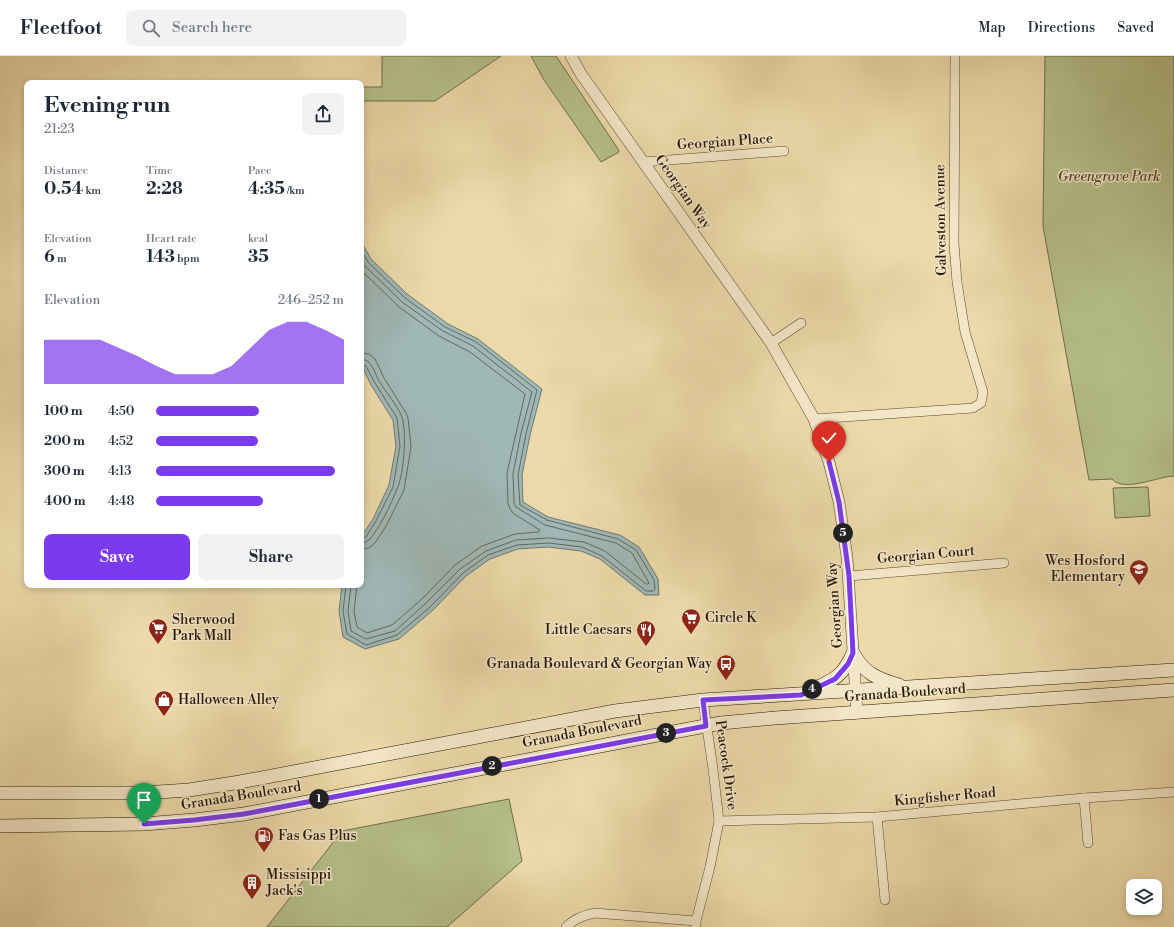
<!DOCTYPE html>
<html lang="en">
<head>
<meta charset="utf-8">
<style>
	body { margin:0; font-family:"Libre Bodoni",serif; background:#f2f2f3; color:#1f2937; height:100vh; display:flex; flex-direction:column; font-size:15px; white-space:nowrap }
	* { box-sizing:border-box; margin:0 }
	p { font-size:13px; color:#747a83 }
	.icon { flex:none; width:22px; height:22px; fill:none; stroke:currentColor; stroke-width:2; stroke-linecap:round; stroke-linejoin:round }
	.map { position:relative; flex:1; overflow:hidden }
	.side { position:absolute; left:24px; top:24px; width:340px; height:508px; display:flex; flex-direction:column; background:#fff; border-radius:8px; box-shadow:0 2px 6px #0003 }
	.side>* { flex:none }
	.buttons { position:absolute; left:1126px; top:823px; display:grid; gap:8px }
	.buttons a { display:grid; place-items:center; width:36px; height:36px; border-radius:8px; background:#fff; box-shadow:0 2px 6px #0003; font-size:20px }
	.pin { position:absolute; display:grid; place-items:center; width:34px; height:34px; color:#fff; margin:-41px -17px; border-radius:50% 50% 50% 0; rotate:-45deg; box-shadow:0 0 4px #0007 }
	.pin .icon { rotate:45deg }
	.km { position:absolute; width:20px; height:20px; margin:-10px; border-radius:50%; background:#222; color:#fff; font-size:11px; line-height:20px; text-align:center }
	.round { display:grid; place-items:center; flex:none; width:42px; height:42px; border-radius:8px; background:#f2f2f3 }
	.summary { display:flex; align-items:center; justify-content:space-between; height:68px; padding:0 20px }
	h1 { font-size:22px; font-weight:700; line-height:30px }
	.stats { display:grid; grid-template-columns:repeat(3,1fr); gap:6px; height:68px; padding:4px 20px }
	.stats div { display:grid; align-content:center }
	.stats b { font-size:17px; font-weight:700 }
	.stats small { font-size:11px; font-weight:400 }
	.stats p { font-size:11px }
	.chart { height:112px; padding:8px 20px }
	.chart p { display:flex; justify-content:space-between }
	.chart svg { width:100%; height:72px; margin-top:4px; fill:#7c3aed; opacity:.7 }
	.cta { display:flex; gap:8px; margin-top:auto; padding:8px 20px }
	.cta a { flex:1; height:46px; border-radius:8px; background:#7c3aed; color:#fff; font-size:16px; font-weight:700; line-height:46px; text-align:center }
	.cta a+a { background:#f2f2f3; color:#1f2937 }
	ul { padding:0 20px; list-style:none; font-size:13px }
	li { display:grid; grid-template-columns:64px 48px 1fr; align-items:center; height:30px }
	li i { height:10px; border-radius:5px; background:#7c3aed }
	header { display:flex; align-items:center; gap:24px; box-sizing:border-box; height:56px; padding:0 20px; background:#fff; border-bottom:1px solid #e0e1e3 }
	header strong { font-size:19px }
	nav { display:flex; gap:22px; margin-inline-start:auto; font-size:14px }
	.search { width:280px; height:36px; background:#f2f2f3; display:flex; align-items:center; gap:10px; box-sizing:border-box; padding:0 14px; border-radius:8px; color:#747a83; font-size:15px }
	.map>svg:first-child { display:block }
</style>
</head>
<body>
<header>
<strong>Fleetfoot</strong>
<div class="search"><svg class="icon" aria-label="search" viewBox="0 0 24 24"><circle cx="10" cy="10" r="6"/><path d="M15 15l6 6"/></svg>Search here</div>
<nav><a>Map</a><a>Directions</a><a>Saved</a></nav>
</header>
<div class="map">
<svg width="1174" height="871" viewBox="0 0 1174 871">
	<rect width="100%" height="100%" fill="#ecd9a9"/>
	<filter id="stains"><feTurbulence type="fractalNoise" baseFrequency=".005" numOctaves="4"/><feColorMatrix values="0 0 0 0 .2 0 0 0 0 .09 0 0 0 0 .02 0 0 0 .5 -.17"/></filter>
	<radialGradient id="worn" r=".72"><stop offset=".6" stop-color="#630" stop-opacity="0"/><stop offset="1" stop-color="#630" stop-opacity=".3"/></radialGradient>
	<g fill="#b5c08a" stroke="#6e6c48">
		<path d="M382 0H501L435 45H361V31H382Z"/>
		<path d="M531 0H556L618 93 619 96 601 106 544 24Z"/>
		<path d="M1045 0H1174V420C1159 420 1124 437 1112 423L1089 424 1043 170Z"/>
		<path d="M1148 431 1150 460 1115 462 1113 432Z"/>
		<path d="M509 743 522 805 447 871H267L342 775Z"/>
	</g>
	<path fill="#9fb7b5" stroke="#6f776f" d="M361 183 362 187 371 203 407 238 448 268 478 283 542 333 530 379 522 419 523 446 548 461 620 479 639 491 658 523 659 539H645L600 503 581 495 548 491 518 493 490 503 466 520 433 554 399 583 365 593 343 581 339 555 342 529H361V481L373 463 389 429 396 390 393 364 371 329 361 308Z"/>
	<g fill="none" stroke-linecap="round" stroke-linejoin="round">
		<g stroke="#63675e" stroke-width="1">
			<path d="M361 297 369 298 375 303 384 322 406 357 408 362 411 391 404 434 386 470 375 487 369 492 361 493"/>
			<path d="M361 303C372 303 374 316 379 325 386 336 397 349 402 361 407 377 404 418 397 433 392 446 385 460 378 472 373 478 370 487 361 487"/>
			<path d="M361 308 366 310 375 327 397 362 400 390 393 431 376 465 366 481 361 482"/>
			<path d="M346 529 343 555 347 578 366 589 397 579 430 551 463 517 488 499 517 489 549 487 582 491 602 500 646 535H653L655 533 654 524 636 494 618 483 547 464 520 449 518 419 526 378 537 334 476 286 445 271 405 242 368 206 361 194"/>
			<path d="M351 529 348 555 351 575 366 583 395 575 426 547 460 513 486 495 516 484 549 482 584 486 605 495 646 528H648L649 527 632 497 616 487 545 469 516 451 514 447 513 418 521 377 532 336 473 290 443 275 402 246 365 210 361 204"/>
			<path d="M357 529 354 555 357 571 367 577 392 569 422 543 455 509 482 490 515 478 538 476 540 474 514 458 510 453 508 447 507 417 525 338 470 296 439 280 399 251 361 214"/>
		</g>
		<defs>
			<g id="minor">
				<path d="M644 106 784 95"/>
				<path d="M771 287 801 267"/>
				<path d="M814 363 973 352 981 347 983 336 965 276 957 226 954 188 955 0"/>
				<path d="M849 520 1004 507"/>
				<path d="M1084 742 1088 787"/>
				<path d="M877 761 885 844"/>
				<path d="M719 765 877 761 1084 742 1174 736"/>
				<path d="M566 871C574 863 584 859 595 857L696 865"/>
				<path d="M696 871V865L710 811 719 765 713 713 703 644"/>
			</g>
			<path id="tertiary" d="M571 0 581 18 771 287 814 363 829 406 839 446 847 501 857 657"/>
			<g id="secondary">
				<path d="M853 597C864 617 877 623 899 629"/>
				<path d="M809 635C833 624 842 622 853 597"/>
				<path d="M0 737H143L189 734 240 726 615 655 703 644 1174 614"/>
				<path d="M0 770 144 768 194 764 244 758 689 673 721 667 775 662 1174 634"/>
			</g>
		</defs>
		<use href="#minor" stroke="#58482f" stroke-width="10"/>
		<use href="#tertiary" stroke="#58482f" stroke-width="12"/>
		<use href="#secondary" stroke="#271706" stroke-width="14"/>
		<use href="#minor" stroke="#f3e6c7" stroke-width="9"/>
		<use href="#tertiary" stroke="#f3e6c7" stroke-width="11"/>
		<use href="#secondary" stroke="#f3e6c7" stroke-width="13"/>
	</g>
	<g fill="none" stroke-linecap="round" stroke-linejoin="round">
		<defs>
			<path id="route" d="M144 768 194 764 244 758 706 670 703 644 801 639 835 623 848 608 853 597 849 520 839 446 829 406"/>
		</defs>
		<use href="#route" stroke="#fff" stroke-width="8"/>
		<use href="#route" stroke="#7c3aed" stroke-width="5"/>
	</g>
	<defs>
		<symbol id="school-pin" viewBox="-11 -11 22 30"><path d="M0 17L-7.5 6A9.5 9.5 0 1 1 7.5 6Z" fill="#8f2418" stroke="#f3e6c7"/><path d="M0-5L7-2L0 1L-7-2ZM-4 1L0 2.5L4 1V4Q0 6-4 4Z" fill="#fff"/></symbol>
		<symbol id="supermarket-pin" viewBox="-11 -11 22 30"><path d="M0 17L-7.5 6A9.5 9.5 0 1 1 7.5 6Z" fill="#8f2418" stroke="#f3e6c7"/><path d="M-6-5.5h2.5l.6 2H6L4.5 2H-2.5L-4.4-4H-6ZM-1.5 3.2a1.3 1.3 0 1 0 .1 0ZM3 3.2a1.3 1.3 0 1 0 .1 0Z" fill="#fff"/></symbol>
		<symbol id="restaurant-pin" viewBox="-11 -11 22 30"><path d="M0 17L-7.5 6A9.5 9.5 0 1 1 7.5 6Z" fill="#8f2418" stroke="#f3e6c7"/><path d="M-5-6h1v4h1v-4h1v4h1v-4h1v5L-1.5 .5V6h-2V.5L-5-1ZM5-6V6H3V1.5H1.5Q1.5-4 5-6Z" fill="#fff"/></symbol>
		<symbol id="bus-pin" viewBox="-11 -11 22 30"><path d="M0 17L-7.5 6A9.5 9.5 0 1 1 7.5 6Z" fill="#8f2418" stroke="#f3e6c7"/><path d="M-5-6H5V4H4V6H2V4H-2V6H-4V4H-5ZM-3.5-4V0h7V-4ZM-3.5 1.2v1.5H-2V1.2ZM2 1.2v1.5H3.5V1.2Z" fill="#fff"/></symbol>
		<symbol id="shop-pin" viewBox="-11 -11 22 30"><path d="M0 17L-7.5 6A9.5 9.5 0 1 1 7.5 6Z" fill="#8f2418" stroke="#f3e6c7"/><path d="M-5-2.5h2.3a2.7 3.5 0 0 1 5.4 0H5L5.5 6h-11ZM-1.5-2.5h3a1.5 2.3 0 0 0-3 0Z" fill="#fff"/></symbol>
		<symbol id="fuel-pin" viewBox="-11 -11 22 30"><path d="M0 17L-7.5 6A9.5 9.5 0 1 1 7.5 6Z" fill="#8f2418" stroke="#f3e6c7"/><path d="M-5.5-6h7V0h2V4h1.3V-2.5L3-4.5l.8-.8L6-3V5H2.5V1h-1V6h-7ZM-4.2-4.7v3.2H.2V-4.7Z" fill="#fff"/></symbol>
		<symbol id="building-pin" viewBox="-11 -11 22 30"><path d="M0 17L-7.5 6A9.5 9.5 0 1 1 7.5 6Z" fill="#8f2418" stroke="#f3e6c7"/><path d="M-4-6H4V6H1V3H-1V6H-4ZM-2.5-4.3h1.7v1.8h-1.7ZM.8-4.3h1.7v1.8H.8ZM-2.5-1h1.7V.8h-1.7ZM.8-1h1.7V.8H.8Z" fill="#fff"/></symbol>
	</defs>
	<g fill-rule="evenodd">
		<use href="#school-pin" x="1128" y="502" width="22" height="30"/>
		<use href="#supermarket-pin" x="680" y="551" width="22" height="30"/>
		<use href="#supermarket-pin" x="147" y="561" width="22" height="30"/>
		<use href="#restaurant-pin" x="635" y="563" width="22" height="30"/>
		<use href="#bus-pin" x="715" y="597" width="22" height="30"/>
		<use href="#shop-pin" x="153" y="633" width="22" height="30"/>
		<use href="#fuel-pin" x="253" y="769" width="22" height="30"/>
		<use href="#building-pin" x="241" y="816" width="22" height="30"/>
	</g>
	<g text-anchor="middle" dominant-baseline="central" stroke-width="3" stroke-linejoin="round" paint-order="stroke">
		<g font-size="14" fill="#271706" stroke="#f3e6c7">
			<text transform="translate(725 86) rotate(-4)">Georgian Place</text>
			<text transform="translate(683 136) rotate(55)">Georgian Way</text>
			<text transform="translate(941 164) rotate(-91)">Galveston Avenue</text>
			<text transform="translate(926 499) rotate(-5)">Georgian Court</text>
			<text transform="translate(835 549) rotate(-94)">Georgian Way</text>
			<text transform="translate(905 637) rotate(-4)">Granada Boulevard</text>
			<text transform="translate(582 676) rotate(-11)">Granada Boulevard</text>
			<text transform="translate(726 709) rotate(82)">Peacock Drive</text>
			<text transform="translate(241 740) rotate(-9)">Granada Boulevard</text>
			<text transform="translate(945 741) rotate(-5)">Kingfisher Road</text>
		</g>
		<g font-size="14" font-style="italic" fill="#524a2e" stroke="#f3e6c7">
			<text x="1109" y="121">Greengrove Park</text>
		</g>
		<g font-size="14" fill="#271706" stroke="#f3e6c7" text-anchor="start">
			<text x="1125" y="505" text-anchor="end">Wes Hosford<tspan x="1125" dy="16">Elementary</tspan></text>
			<text x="705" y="562">Circle K</text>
			<text x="172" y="564">Sherwood<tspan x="172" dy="16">Park Mall</tspan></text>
			<text x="632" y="574" text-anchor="end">Little Caesars</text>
			<text x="712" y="608" text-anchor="end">Granada Boulevard &amp; Georgian Way</text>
			<text x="178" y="644">Halloween Alley</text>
			<text x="278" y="780">Fas Gas Plus</text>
			<text x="266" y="819">Missisippi<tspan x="266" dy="16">Jack's</tspan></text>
		</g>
	</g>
	<rect width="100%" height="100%" filter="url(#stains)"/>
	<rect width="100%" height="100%" fill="url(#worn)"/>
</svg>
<div class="buttons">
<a><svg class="icon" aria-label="layers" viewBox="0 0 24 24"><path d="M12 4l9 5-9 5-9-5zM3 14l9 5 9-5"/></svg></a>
</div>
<div class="pin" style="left:144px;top:768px;background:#1e9e55"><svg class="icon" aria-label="arrive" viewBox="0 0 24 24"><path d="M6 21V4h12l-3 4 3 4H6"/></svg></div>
<div class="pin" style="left:829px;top:406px;background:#d93025"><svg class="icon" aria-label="check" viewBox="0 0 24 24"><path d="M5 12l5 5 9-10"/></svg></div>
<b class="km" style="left:319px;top:743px">1</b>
<b class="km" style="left:492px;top:710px">2</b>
<b class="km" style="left:666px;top:677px">3</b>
<b class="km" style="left:812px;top:633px">4</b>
<b class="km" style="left:843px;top:477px">5</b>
<section class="side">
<div class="summary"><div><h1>Evening run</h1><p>21:23</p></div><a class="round"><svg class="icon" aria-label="share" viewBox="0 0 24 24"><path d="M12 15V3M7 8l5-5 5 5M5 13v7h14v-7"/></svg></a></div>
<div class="stats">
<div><p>Distance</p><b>0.54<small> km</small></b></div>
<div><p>Time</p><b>2:28</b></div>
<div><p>Pace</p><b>4:35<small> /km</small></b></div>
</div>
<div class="stats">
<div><p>Elevation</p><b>6<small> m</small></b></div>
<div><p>Heart rate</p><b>143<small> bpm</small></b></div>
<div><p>kcal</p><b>35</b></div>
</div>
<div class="chart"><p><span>Elevation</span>246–252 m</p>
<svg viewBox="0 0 160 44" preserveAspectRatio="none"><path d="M0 44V17L10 17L20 17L30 17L40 22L50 27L60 33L70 38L80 38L90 38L100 33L110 22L120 11L130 6L140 6L150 11L160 17V44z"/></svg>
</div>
<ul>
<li><b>100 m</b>4:50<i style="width:55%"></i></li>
<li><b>200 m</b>4:52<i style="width:54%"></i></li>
<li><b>300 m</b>4:13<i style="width:95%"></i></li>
<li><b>400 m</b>4:48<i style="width:57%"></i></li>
</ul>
<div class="cta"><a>Save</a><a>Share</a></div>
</section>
</div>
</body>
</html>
